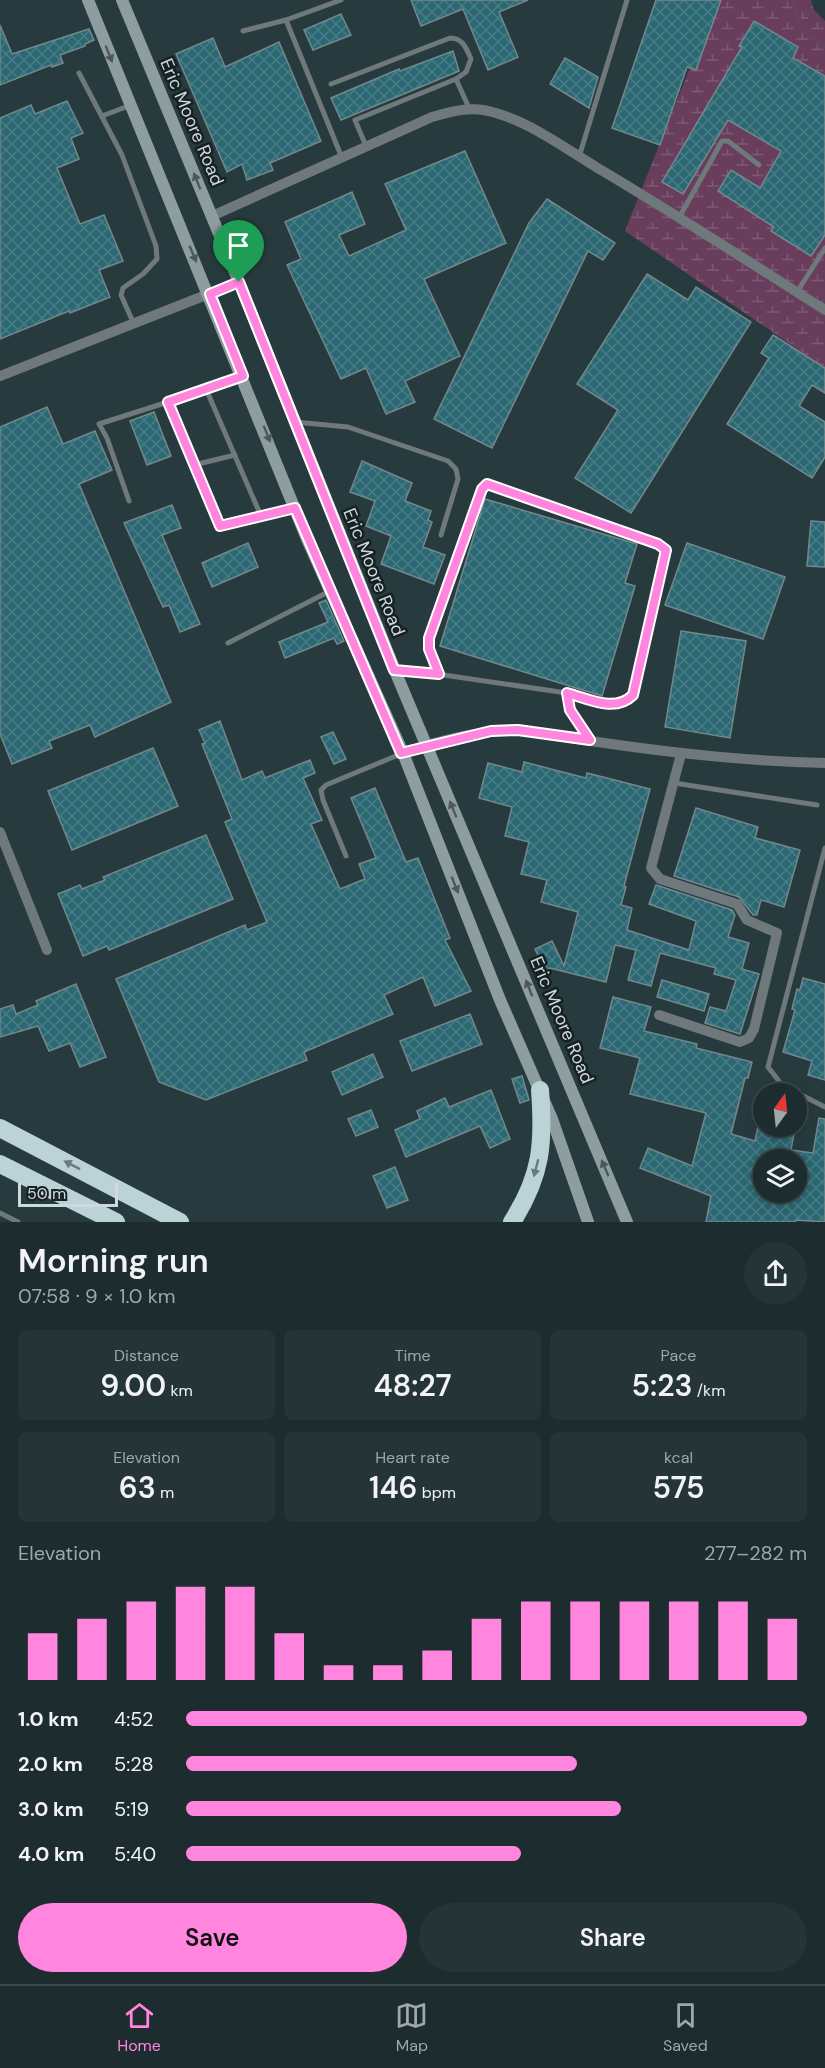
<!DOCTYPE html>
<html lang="en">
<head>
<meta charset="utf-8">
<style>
	body { margin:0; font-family:"DM Sans",sans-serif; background:#253436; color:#f1f3f6; height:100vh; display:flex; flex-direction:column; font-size:22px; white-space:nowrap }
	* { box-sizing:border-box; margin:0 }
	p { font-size:20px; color:#a0a7aa }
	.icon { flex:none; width:33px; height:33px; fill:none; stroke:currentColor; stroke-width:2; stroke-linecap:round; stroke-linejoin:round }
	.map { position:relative; height:1222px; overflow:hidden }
	.sheet { display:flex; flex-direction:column; background:#1d2c2e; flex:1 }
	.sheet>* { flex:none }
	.needle { width:39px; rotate:15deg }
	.fabs { position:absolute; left:753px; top:1083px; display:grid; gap:12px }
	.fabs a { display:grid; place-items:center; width:54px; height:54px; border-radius:50%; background:#1d2c2e; box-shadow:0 3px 15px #0003,0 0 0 2px #3b484a; font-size:30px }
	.scale { position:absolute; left:18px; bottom:15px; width:100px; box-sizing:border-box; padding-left:6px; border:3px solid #cdd9db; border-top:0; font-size:16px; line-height:21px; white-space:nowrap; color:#cdd9db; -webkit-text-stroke:4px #172022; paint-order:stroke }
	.pin { position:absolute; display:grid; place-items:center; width:51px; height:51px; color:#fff; margin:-62px -26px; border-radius:50% 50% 50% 0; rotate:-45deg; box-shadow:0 0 6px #0007 }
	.pin .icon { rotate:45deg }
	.round { display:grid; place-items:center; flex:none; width:63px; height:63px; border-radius:32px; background:#253436 }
	.overview { display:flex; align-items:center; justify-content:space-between; height:102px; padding:0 18px }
	h1 { font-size:33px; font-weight:600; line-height:45px }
	.metrics { display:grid; grid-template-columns:repeat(3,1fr); gap:9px; height:102px; padding:6px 18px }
	.metrics div { display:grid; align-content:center; border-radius:9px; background:#253436; text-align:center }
	.metrics b { font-size:30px; font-weight:600 }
	.metrics small { font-size:16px; font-weight:400 }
	.metrics p { font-size:16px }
	.chart { height:168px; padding:12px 18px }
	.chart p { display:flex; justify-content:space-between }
	.chart svg { width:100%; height:108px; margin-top:6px; stroke:#ff85de; stroke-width:6 }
	.action { display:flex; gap:12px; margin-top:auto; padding:12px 18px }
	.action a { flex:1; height:69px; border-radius:36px; background:#ff85de; color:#111; font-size:24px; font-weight:600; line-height:69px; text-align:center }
	.action a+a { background:#253436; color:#f1f3f6 }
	ul { padding:0 18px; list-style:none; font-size:20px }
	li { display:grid; grid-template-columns:96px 72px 1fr; align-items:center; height:45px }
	li i { height:15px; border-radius:8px; background:#ff85de }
	.dock { display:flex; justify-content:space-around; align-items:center; height:84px; border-top:2px solid #3b484a; background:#1d2c2e; font-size:16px; color:#a0a7aa }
	.dock a { display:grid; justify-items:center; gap:3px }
	.dock .active { color:#ff85de }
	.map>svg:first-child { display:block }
</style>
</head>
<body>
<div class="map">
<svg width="825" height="1222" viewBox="0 0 825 1222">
	<defs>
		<pattern id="wetland-marsh" width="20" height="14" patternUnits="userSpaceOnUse" patternTransform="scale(1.5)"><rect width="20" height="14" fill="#693e5d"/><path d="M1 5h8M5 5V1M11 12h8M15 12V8" fill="none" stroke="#7d5974"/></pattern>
		<pattern id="building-cross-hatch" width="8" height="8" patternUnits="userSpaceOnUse" patternTransform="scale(1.5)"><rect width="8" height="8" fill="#2b6873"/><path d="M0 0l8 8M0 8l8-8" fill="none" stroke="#497d86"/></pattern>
	</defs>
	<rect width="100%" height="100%" fill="#273b3e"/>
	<path fill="url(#wetland-marsh)" d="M717 0H811L814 10 825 21V368L625 231Z"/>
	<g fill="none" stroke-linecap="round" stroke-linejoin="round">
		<path stroke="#654162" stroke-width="4" d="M791 0 806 34 825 47"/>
	</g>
	<g fill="url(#building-cross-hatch)" stroke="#72888c" stroke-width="1.5" fill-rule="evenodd">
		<path d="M411 0H528L499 12 518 57 488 70 463 9 421 26Z"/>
		<path d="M656 0H721L696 70 687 67 660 145 612 128Z"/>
		<path d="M341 14 351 35 313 50 304 30Z"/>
		<path d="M754 21 798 47 793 58 825 76V235L811 256 771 231 774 227 718 191 731 170 760 188 781 151 728 120 683 194 662 182 742 47 739 46Z"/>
		<path d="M0 25 12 54 89 29 94 40 85 44V46L60 55 63 63 52 67 51 65 0 85Z"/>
		<path d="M213 38 225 67 279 42 321 141 270 163 273 170 247 180 242 164 227 172 176 54Z"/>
		<path d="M453 51 459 71 341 120 331 98 399 69 400 71Z"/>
		<path d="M565 58 598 77 589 108 550 84Z"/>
		<path d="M67 101 83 133 71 138 79 159 57 168 80 224 104 215 123 261 99 270 110 297 70 313 69 311 0 339V118L31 105 35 114Z"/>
		<path d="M465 151 506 243 424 279 460 356 405 381 415 402 386 414 366 368 341 379 287 265 301 259 285 222 352 192 365 224 339 235 349 256 406 230 385 184Z"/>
		<path d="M547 199 615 243 603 260 588 251 492 448 434 419 529 223Z"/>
		<path d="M647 274 688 300 696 287 751 322 631 513 575 478 618 410 577 384Z"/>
		<path d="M773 335 825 368V393L812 385 799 406 825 422V457L812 478 727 424 769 358 761 353Z"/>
		<path d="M47 407 63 444 95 431 112 470 79 484 171 702 95 737 90 725 49 741 52 748 12 764 0 734V427Z"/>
		<path d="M154 412 171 456 147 465 130 421Z"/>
		<path d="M362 461 412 483 405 501 431 511 428 520 432 522 423 547 445 555 434 584 381 564 391 536 366 526 375 501 350 492Z"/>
		<path d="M485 499 637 544 625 583 635 586 602 696 440 646Z"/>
		<path d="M172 505 181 528 162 535 200 624 180 632 169 605 163 607 124 523Z"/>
		<path d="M811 521 825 522V567L807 566Z"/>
		<path d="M248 543 258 567 212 587 202 563Z"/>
		<path d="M687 543 785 577 763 639 665 605Z"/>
		<path d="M326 600 344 641 337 644 334 638 285 658 279 642 328 622 319 603Z"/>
		<path d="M681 631 746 641 730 738 665 727Z"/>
		<path d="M220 721 242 780 262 771 265 778 310 760 315 773 303 778 322 820 311 824 340 889 365 879 359 864 376 858 351 798 375 788 406 862 418 858 450 938 445 940 471 991 435 1006 423 977 384 995 393 1014 304 1052 307 1060 206 1100 159 1082 116 979 245 925 247 930 267 922 225 822 232 819 202 744 205 743 199 730Z"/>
		<path d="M333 732 346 759 334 764 321 737Z"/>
		<path d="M153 748 178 806 72 850 48 791Z"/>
		<path d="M524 762 586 778 587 773 650 789 624 886 626 887 621 905 632 908 627 930 689 950 696 921 649 904 656 885 732 910 735 915 728 937 749 943 742 969 759 974 740 1034 705 1023 710 1007 726 1011 736 980 714 974 716 968 660 953 651 986 628 980 636 950 615 945 606 982 550 968 546 971 535 949 552 941 564 966 578 912 541 902 547 880 521 874 529 842 505 836 512 807 479 798 488 763 522 772Z"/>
		<path d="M696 808 758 827 755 838 800 850 784 907 761 900 757 915H753L739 897 674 876Z"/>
		<path d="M206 835 233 899 109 950 107 946 83 956 58 894 80 885 82 889 105 880 103 877Z"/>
		<path d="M803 978 825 984V1080L808 1075 812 1061 783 1052 795 1010 792 1009 797 989 800 990Z"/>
		<path d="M662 980 709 994 704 1011 657 997Z"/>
		<path d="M76 984 106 1057 80 1067 70 1043 49 1051 38 1026 0 1037V1009L13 1005 16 1014 38 1005 36 1001Z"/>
		<path d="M613 997 651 1007 644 1031 697 1044 696 1048 752 1062 748 1078H745L731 1134 755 1141 758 1127 794 1134 791 1150 813 1153 819 1118 825 1119V1222L796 1220 795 1222H706L711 1196 640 1168 648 1148 692 1166 706 1113 630 1094 640 1058 600 1048ZM764 1160H796V1192H764Z"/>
		<path d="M470 1014 482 1044 412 1071 400 1041Z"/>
		<path d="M373 1054 383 1077 342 1095 332 1072Z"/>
		<path d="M522 1076 529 1100 520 1103 512 1079Z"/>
		<path d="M491 1090 510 1139 490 1148 480 1126 406 1157 395 1130 420 1119 417 1111 445 1098 449 1107Z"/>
		<path d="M371 1110 378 1127 356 1136 348 1119Z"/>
		<path d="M395 1167 408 1200 387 1208 373 1176Z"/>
	</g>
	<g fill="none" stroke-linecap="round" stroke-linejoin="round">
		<g stroke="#6f787a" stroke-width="5">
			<path d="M341 0 286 20 342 158"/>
			<path d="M243 31 286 20"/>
			<path d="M79 73 122 155 156 246 157 259 143 274 123 288 121 295 133 322"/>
			<path d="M456 79 469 108"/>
			<path d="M331 84 450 38C463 38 466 48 471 59L466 72 456 79 355 120 366 146"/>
			<path d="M102 116 131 105"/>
			<path d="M579 157 627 0"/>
			<path d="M680 216 722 141H728L759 165"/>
			<path d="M797 292 825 248"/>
			<path d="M242 377 168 402 220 526 294 509"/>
			<path d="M206 389 261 516"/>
			<path d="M295 422 348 427 448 461 456 469 458 479 441 535"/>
			<path d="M194 465 235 455"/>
			<path d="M129 501 107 438 99 424 168 402"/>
			<path d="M228 643 330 591"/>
			<path d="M396 671 430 673 567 693 611 705 625 703 633 695 666 550 658 544 487 485 483 486 429 638V649L439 674"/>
			<path d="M567 693 570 710 590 740"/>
			<path d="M674 783 817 805"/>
			<path d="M825 848 768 1067 782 1085 825 1107"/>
			<path d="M346 856 323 800 321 790 326 785 403 753"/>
			<path d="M0 1213 18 1222"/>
		</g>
		<g stroke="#6f787a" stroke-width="10">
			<path d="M212 216 432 117C456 110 475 105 499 114 534 125 565 148 596 167 674 213 749 262 825 310"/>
			<path d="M0 376 239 282"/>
			<path d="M403 753C439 740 479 731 518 730 620 746 721 761 825 763"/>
			<path d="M0 832 47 950"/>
			<path d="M659 1015 740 1042 749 1038 754 1029 777 933 747 920 737 904 660 879 651 868 681 754"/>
		</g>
		<g stroke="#8e9da0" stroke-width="12">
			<path d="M88 0 307 539 403 753 500 1000 552 1119 588 1222"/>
			<path d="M122 0 239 282 398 678 627 1222"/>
		</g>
		<g stroke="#bbd2d7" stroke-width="18">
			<path d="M0 1128 180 1222"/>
			<path d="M0 1164 116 1222"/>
			<path d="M512 1222C542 1175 544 1143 540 1090"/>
		</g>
	</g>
	<defs><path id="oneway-solid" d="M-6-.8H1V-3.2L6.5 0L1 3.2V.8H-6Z" transform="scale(1.5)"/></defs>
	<g fill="#4d585b">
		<use href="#oneway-solid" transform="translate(109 54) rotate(68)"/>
		<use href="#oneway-solid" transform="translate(197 181) rotate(-112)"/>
		<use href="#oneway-solid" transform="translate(193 254) rotate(67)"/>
		<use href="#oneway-solid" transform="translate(267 434) rotate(68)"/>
		<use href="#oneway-solid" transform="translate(453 809) rotate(-112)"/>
		<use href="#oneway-solid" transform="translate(455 885) rotate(68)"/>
		<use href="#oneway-solid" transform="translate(529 988) rotate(-112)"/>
		<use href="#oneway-solid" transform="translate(605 1168) rotate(-113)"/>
	</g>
	<g fill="#69797c">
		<use href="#oneway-solid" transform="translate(72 1165) rotate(-153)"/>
		<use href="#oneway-solid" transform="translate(536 1168) rotate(105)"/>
	</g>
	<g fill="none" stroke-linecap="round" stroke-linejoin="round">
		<defs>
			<path id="route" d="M239 282 394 670 439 674 429 649V638L482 489 487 484 658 544 666 550 633 695C615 713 589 699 567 693L570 710 590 740 518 730 491 731 401 753 295 508 220 526 168 402 243 376 210 294Z"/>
		</defs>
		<use href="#route" stroke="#fff" stroke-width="12"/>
		<use href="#route" stroke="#ff85de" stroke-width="8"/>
	</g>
	<g text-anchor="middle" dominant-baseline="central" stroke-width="5" stroke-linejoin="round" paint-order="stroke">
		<g font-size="18" fill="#cdd9db" stroke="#172022">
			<text transform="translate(192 122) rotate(67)">Eric Moore Road</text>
			<text transform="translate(374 572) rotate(68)">Eric Moore Road</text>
			<text transform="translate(562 1020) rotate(67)">Eric Moore Road</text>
		</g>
	</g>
</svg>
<div class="fabs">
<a><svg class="needle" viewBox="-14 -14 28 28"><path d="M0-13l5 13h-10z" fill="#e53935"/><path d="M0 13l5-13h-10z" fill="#a0a7aa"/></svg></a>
<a><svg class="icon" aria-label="layers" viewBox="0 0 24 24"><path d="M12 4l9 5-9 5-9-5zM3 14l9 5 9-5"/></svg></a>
</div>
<div class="scale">50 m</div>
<div class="pin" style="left:239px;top:282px;background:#1e9e55"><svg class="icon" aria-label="arrive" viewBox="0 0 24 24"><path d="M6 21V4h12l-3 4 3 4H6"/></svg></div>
</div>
<section class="sheet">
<div class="overview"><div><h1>Morning run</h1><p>07:58 · 9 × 1.0 km</p></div><a class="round"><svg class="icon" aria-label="share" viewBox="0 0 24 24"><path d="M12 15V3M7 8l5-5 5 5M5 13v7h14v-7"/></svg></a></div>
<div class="metrics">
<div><p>Distance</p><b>9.00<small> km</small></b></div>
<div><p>Time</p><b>48:27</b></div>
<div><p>Pace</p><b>5:23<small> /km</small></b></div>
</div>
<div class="metrics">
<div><p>Elevation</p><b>63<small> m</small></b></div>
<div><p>Heart rate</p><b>146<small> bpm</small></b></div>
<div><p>kcal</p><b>575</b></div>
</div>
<div class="chart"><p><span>Elevation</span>277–282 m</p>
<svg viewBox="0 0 160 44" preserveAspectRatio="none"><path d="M5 44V25M15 44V19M25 44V12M35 44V6M45 44V6M55 44V25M65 44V38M75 44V38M85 44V32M95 44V19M105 44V12M115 44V12M125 44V12M135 44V12M145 44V12M155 44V19"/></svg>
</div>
<ul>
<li><b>1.0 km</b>4:52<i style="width:100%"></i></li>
<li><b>2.0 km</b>5:28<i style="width:63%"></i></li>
<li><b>3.0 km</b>5:19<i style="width:70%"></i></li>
<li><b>4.0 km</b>5:40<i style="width:54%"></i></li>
</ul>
<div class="action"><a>Save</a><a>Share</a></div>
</section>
<nav class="dock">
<a class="active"><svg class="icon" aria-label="home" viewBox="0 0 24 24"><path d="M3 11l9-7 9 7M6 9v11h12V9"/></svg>Home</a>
<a><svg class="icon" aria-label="map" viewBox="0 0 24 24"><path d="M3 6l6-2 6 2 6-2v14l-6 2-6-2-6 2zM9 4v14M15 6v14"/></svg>Map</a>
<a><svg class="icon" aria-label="saved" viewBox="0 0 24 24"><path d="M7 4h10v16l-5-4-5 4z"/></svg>Saved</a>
</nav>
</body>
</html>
